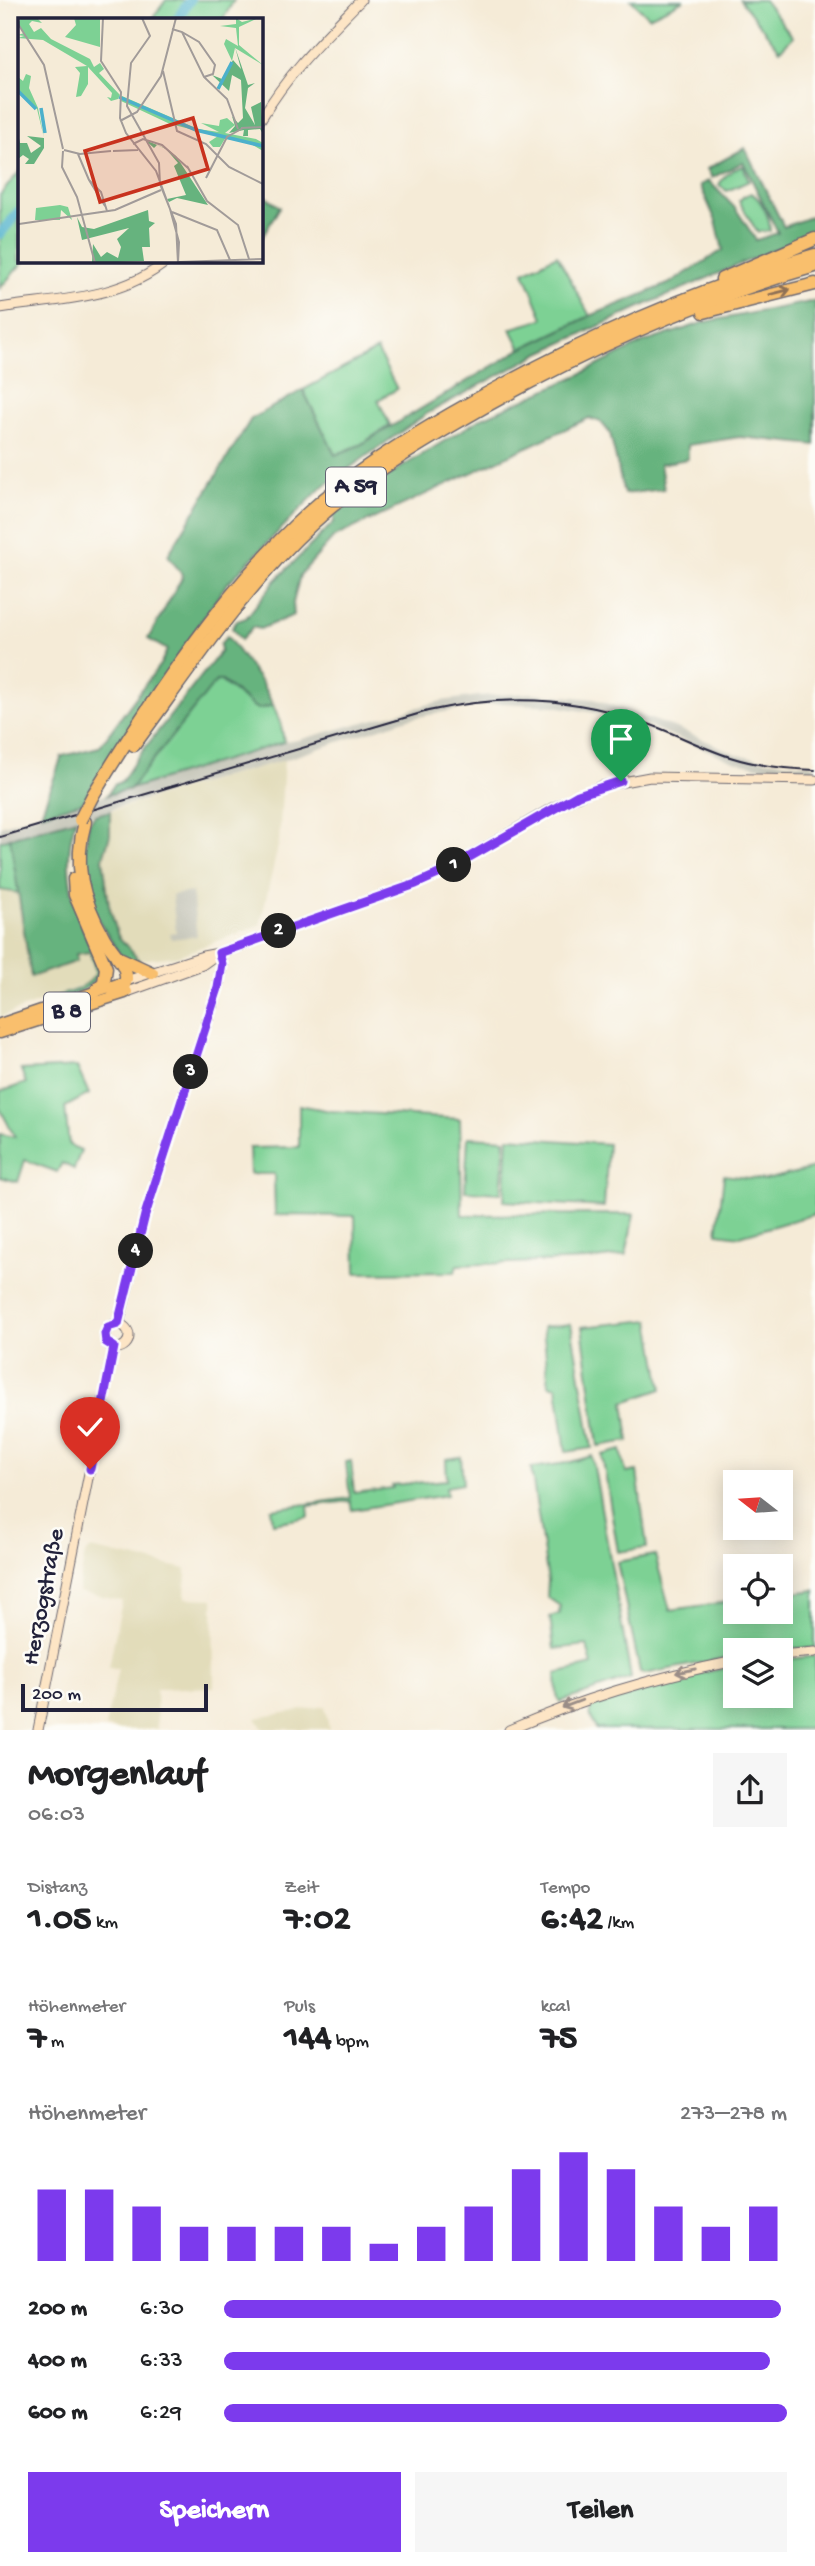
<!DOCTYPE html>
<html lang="de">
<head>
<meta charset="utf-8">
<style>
	body { margin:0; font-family:"Gochi Hand",sans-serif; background:#f6f6f6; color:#202124; height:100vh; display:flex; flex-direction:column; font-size:26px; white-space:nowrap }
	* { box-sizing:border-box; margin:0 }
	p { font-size:23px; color:#757577 }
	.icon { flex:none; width:38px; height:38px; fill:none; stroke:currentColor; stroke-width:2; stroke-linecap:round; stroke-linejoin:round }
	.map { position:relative; height:1730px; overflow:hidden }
	.drawer { display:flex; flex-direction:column; background:#fff; flex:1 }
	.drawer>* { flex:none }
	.needle { width:46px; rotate:287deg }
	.fabs { position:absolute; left:723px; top:1470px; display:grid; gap:14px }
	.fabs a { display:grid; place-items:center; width:70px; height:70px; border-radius:0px; background:#fff; box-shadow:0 4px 18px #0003; font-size:35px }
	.scale { position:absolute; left:21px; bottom:18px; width:187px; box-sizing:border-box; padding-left:7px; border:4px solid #22223b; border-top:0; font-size:19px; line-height:24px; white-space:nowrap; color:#22223b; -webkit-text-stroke:5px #fdfcf7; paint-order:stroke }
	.pin { position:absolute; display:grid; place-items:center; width:60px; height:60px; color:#fff; margin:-72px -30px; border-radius:50% 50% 50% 0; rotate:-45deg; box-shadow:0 0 7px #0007 }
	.pin .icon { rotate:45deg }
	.km { position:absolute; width:35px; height:35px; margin:-18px; border-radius:50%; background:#222; color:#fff; font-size:19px; line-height:35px; text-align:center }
	.round { display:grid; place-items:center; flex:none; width:74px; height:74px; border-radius:0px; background:#f6f6f6 }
	.head { display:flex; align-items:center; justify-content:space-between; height:119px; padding:0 28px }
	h1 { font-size:38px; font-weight:700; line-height:52px }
	.metrics { display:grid; grid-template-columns:repeat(3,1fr); gap:10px; height:119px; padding:7px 28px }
	.metrics div { display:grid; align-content:center }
	.metrics b { font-size:35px; font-weight:700 }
	.metrics small { font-size:19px; font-weight:400 }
	.metrics p { font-size:19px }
	.chart { height:196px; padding:14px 28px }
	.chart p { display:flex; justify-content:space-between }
	.chart svg { width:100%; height:126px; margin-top:7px; stroke:#7c3aed; stroke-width:6 }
	.button { display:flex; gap:14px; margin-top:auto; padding:14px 28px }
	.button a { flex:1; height:80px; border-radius:0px; background:#7c3aed; color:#fff; font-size:28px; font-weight:700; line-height:80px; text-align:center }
	.button a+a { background:#f6f6f6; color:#202124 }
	ul { padding:0 28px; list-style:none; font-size:23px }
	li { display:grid; grid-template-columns:112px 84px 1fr; align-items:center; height:52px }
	li i { height:18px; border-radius:9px; background:#7c3aed }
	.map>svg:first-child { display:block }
</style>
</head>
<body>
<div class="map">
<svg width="815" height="1730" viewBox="0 0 815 1730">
	<rect width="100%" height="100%" fill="#fdfcf7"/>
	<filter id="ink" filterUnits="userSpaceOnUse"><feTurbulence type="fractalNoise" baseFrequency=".0143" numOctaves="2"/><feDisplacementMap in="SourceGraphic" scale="14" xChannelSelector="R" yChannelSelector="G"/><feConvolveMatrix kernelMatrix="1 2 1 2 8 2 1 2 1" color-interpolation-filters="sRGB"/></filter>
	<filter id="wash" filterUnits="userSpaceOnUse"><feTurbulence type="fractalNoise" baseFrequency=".00686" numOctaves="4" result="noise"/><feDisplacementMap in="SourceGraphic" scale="28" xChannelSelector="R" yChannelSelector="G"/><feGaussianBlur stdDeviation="1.57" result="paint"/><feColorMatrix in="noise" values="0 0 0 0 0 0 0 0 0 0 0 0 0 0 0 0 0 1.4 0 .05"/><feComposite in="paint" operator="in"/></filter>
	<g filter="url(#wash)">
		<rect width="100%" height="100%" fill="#f5ebd7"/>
		<g fill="#e2dcba">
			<path d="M284 760 279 842 260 925 177 956 139 960 118 936 109 905 103 858 110 835V811Z"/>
			<path d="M0 890 20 893 31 977 77 960 75 954 90 952 96 972 91 982 0 1017Z"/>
			<path d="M90 1549 186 1569 185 1598 213 1599 214 1687 156 1689 157 1729 118 1730 105 1727 118 1669 109 1667 122 1601 78 1592 85 1553Z"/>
			<path d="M325 1706 329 1729H263L256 1718Z"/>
		</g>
		<g fill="#c5c5b8">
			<path d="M532 693 594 699 679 729 736 754 766 760 815 765V772L765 768 734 761 643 724 613 716 554 706 504 703 480 705 408 719 284 760 0 841V826L284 742 298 740 441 701 479 696Z"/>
			<path d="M192 892 197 936 171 939 170 933 176 932 172 895Z"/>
		</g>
		<g fill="#7dd194" stroke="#507a68" stroke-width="2">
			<path d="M166 0H234L223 19H152Z"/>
			<path d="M631 0H684L649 17Z"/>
			<path d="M740 0H764L793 37 780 50Z"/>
			<path d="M743 166 749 181 727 191 719 185C725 174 732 170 743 166Z"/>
			<path d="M19 172V261H24L0 288V195Z"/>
			<path d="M751 193C762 199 770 219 770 231L757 232 739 201 744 196Z"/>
			<path d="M557 255 590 316 521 349 511 329C522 324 533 324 543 318L524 272Z"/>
			<path d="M377 350 397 389 378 400 390 425 360 445 335 455 303 390Z"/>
			<path d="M219 680 254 707 260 709 273 705 281 725 284 742 130 789 211 686Z"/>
			<path d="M10 838 20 893 0 890V841Z"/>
			<path d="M83 931 102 964C96 993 69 995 44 1003V1000C61 994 89 990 96 972Z"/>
			<path d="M77 1067 89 1094 65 1107 69 1145 81 1150 74 1169 62 1163 57 1172 25 1160 18 1182 0 1177V1134L15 1137 0 1109V1092L26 1083 21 1070Z"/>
			<path d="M299 1105 331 1111 460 1119 462 1215 634 1214 626 1255 588 1260 457 1265 455 1272 356 1273 355 1216 275 1215 274 1174H250L249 1148 299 1147Z"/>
			<path d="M468 1137 505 1139 501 1193 465 1191Z"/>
			<path d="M508 1137 608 1144 604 1207 504 1201Z"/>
			<path d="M815 1168V1214L740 1236 717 1233 724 1175 765 1180Z"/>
			<path d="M650 1320 662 1389 624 1402 629 1441 598 1446 582 1327Z"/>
			<path d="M571 1324 592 1448 566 1452 557 1387 549 1385 543 1327Z"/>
			<path d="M621 1450 626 1473 637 1471 647 1548 618 1552 602 1455Z"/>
			<path d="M592 1456 631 1678 560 1702 557 1696 556 1674 592 1665 587 1645 554 1649 550 1617 559 1614 560 1606 547 1597 548 1581 531 1468 567 1463Z"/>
			<path d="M461 1457 463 1484 446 1487 447 1495 352 1510 350 1501 308 1506 309 1517 273 1523 271 1509 350 1498 346 1462 351 1461 354 1493 393 1488 392 1485 447 1480 446 1459Z"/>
			<path d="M655 1555 670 1610 735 1601V1612H780L781 1595 815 1590V1648L735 1650V1656L645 1674 640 1672 617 1562Z"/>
			<path d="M815 1656V1729H596L590 1714 592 1702 640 1686 735 1666V1696H780L781 1660Z"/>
		</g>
		<g fill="#66b37e" stroke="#446a5c" stroke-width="2">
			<path d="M745 148 784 227 815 215V232L647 304 538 354 428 413 321 488 226 585 101 771 83 802 41 814 62 756 99 747 161 663 167 650 148 639 183 576 168 555 251 419 303 390 335 455 360 445 521 349 590 316 668 284 723 250 716 221 700 185 709 181 736 209 756 240 778 233 743 162 712 178 707 169Z"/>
			<path d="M261 193 280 207 261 239Z"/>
			<path d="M815 301V445L740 437 688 445V459L660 464 664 489 624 494 610 433 601 422 589 418 334 537 300 575 293 603 294 615 260 629 253 627 241 640 232 628 237 621 246 618 275 581 334 522V514L400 468 482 418 579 375 642 343 705 322Z"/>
			<path d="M227 636 261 682 273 705 259 709 254 707 222 681H216L130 789 107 795 114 785 122 781 137 758 221 651 220 644Z"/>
			<path d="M110 811V835L103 858 109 905 118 936 139 960 134 964 122 958 97 918 82 867 89 822 95 815Z"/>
			<path d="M76 819C61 864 72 903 90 946V952L76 954 77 961 31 977 10 838Z"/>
		</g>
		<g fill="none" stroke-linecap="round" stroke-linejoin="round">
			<g stroke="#4cb0cb" stroke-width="10">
				<path d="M177 19 190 0"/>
				<path d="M0 234 19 211"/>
			</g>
		</g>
	</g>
	<g filter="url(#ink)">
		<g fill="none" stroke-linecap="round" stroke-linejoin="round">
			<defs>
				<g id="secondary">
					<path d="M261 119C289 72 323 39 361 0"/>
					<path d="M0 308C57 299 120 300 167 261"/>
					<path d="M123 982 203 956 219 953 416 884 445 871 552 808 601 786 650 777 815 780"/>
					<path d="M127 992 202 965 216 955"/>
					<path d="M119 1324 145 1215 218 988 222 964 219 953"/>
					<circle cx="117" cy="1336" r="12"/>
					<path d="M780 1655 815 1652"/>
					<path d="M38 1730 114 1347"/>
					<path d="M509 1730C583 1698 655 1677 735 1661"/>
				</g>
				<g id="primary">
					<path d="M0 1024 118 984 127 992"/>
					<path d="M0 1033 125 993"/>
				</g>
				<g id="highway">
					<path d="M722 279 815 239"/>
					<path d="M704 312 815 284"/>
					<path d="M134 745C190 669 243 588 313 523 356 483 406 452 456 423 568 358 690 302 815 266"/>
					<path d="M93 795C151 700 226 588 308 513 351 474 401 443 451 414 565 348 689 291 815 255"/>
					<path d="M85 822C73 864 82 899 104 938 110 949 121 958 125 970 128 982 125 987 114 991"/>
					<path d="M74 879 75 895 106 968 104 982 95 992"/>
					<path d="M117 957 152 973"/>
				</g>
			</defs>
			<use href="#secondary" stroke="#6c6872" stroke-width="11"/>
			<use href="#primary" stroke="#6c6872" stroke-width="13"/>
			<use href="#highway" stroke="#6c6872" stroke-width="15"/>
			<use href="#secondary" stroke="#fde5c5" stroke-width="9"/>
			<use href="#primary" stroke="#f9bf6d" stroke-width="10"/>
			<use href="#highway" stroke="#f9bf6d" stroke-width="12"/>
			<path stroke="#22223b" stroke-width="2" d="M0 837 428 711C499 695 571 696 640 721 671 731 699 747 730 757 758 766 786 769 815 770"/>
			<defs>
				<path id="highway-bridge" d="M80 820 93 795"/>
			</defs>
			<use href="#highway-bridge" stroke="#6c6872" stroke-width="15" stroke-linecap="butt"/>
			<use href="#highway-bridge" stroke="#f9bf6d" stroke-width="12"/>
		</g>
		<defs><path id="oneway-shaft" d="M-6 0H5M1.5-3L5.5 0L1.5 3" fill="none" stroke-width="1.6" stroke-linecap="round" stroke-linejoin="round" transform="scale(1.75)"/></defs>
		<use stroke="#8e7054" href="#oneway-shaft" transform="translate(780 292) rotate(-14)"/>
		<g stroke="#9a8d87">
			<use href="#oneway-shaft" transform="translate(686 1671) rotate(169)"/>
			<use href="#oneway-shaft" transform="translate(572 1704) rotate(159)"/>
		</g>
	</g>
	<g fill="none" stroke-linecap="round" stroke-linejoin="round" filter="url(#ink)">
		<defs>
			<path id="route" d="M90 1469 114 1347 106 1342 105 1334 108 1327 118 1324 145 1215 218 988 222 964 219 953 416 884 445 871 578 795 621 781"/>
		</defs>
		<use href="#route" stroke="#fff" stroke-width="14"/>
		<use href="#route" stroke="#7c3aed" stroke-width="9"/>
	</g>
	<g text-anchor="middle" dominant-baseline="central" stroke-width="5" stroke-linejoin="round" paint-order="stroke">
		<g fill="#fdfcf7" stroke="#646373" stroke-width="2">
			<rect x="326" y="467.5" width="60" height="39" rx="5"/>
			<rect x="44" y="992.5" width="46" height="39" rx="5"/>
		</g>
		<g font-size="23" font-weight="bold" fill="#22223b">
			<text x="356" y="487">A 59</text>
			<text x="67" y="1012">B 8</text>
		</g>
		<g font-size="24" fill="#22223b" stroke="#fdfcf7">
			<text transform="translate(45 1597) rotate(-79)">Herzogstraße</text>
		</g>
	</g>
	<g transform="translate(18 18)">
		<rect width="245" height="245" fill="#f5ebd7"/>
		<path d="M3 0H19L24 5 14 3 11 6 16 14 23 10 33 21 72 41 76 49 82 45 86 51 81 55 102 77 100 81 93 83 89 79 93 80 94 75 70 49V66L63 78 58 79 62 55 57 49 69 48 25 22 0 20 6 18 0 17 6 15 0 6ZM56 0H82V29L47 19 58 7ZM218 0 224 4 240 0 221 9V27L245 47 217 30 214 43 206 26 208 21 220 28 218 10 202 8 218 6ZM8 56 13 58 11 70 20 90 26 120 19 91 0 73V59L5 63ZM104 78 180 111 201 114 183 105 201 108 202 102 209 100 217 107 207 115 238 121 245 125V133L228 123 208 119 202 129H195L191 124 200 118 152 106 103 83ZM42 187 50 189 54 202 43 192 42 202H17L18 190Z" fill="#7dd194"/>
		<path d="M217 29 230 67 237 65 230 70 227 90 237 107 233 89 243 84 245 116 242 111 230 112V118H225L226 112 211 115 217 108 214 98 220 105 225 100 223 62 214 57 211 73 194 57 204 61 215 42 223 51ZM0 116 2 125H9L13 135 23 128 9 118 26 120V130L16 146H7L11 141 5 137 0 141ZM127 122 149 131 158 138 190 187 159 180 151 184 149 181 168 177 156 148 160 145 148 131 139 127 136 130ZM130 192 131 203 137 205 131 210 132 229H124L126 243 74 245 75 226 83 239 89 234 100 240 103 229 99 221 111 210 64 222 59 199 64 209 76 211Z" fill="#66b37e"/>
		<path fill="none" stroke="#4cb0cb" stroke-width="3.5" d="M200 71 214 44M0 73 18 91M101 79 178 112 245 128M23 90 27 115"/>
		<path fill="none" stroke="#a19b99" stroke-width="2" d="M85 0 83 43 103 74 102 100 108 115 138 153 152 191 161 224 160 245M124 0 132 18 113 45 109 88 141 145 142 166 158 206 160 245M0 6 26 47 45 131M154 11 164 14 186 59 209 81 220 111M164 14 181 24 197 47 195 56 186 59M145 53 159 113 188 126 211 149 245 166M102 103 119 94 143 58 158 0M223 110 245 109M115 126 125 121 144 127 170 150M46 132 62 136 93 133M45 133 44 149 59 179 77 245M95 133 120 132M60 136 71 162M169 148 189 183 220 207 231 241M188 160 209 119 225 110M71 162 83 174 89 193M71 162 87 188M154 194 199 212 212 242M1 206 97 192 143 172M132 245 245 241"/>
		<path fill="#c8321e" fill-opacity="0.15" stroke="#c8321e" stroke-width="3.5" d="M175 100 190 151 82 184 67 133Z"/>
		<rect width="245" height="245" fill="none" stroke="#22223b" stroke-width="3.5"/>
	</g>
</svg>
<div class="fabs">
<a><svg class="needle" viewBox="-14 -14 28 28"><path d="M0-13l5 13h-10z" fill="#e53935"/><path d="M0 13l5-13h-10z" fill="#757577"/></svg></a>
<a><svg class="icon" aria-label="locate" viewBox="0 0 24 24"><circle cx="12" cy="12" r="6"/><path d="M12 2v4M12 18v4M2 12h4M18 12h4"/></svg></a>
<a><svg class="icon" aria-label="layers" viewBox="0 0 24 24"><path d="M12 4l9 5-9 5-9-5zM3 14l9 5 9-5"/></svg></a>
</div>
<div class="scale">200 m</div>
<div class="pin" style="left:621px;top:781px;background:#1e9e55"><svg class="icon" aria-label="arrive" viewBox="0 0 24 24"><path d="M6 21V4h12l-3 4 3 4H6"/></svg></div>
<div class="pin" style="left:90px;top:1469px;background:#d93025"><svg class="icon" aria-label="check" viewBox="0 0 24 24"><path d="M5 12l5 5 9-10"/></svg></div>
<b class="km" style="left:454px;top:865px">1</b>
<b class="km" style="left:279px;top:931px">2</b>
<b class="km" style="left:191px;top:1072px">3</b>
<b class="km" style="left:136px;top:1251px">4</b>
</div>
<section class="drawer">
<div class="head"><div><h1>Morgenlauf</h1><p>06:03</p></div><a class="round"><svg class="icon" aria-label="share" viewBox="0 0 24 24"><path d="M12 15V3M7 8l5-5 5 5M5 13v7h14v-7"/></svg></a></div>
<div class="metrics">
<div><p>Distanz</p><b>1.05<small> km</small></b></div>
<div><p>Zeit</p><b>7:02</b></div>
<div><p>Tempo</p><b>6:42<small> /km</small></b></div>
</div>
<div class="metrics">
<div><p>Höhenmeter</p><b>7<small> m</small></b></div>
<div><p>Puls</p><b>144<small> bpm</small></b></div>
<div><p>kcal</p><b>75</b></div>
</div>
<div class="chart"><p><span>Höhenmeter</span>273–278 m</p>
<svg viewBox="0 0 160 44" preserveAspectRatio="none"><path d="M5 44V19M15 44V19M25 44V25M35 44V32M45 44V32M55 44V32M65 44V32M75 44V38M85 44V32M95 44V25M105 44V12M115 44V6M125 44V12M135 44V25M145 44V32M155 44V25"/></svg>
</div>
<ul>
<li><b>200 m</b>6:30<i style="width:99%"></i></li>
<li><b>400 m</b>6:33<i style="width:97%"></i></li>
<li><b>600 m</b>6:29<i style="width:100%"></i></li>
</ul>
<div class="button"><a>Speichern</a><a>Teilen</a></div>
</section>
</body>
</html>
